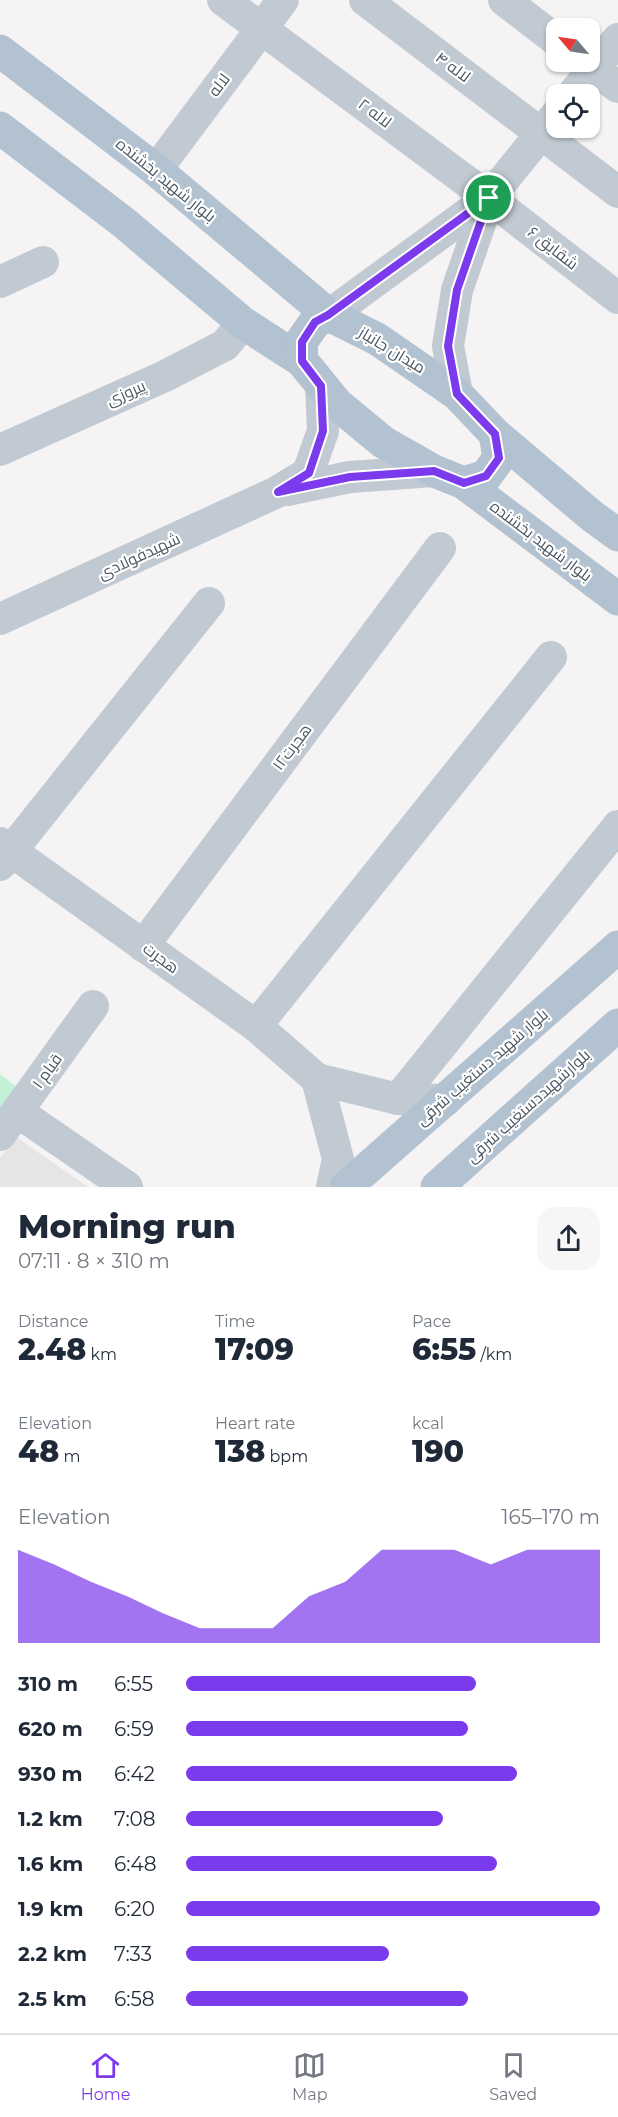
<!DOCTYPE html>
<html lang="en">
<head>
<meta charset="utf-8">
<style>
	body { margin:0; font-family:Montserrat,Cairo,sans-serif; background:#f6f6f7; color:#1f2937; height:100vh; display:flex; flex-direction:column; font-size:22px; white-space:nowrap }
	* { box-sizing:border-box; margin:0 }
	p { font-size:20px; color:#747a83 }
	.icon { flex:none; width:33px; height:33px; fill:none; stroke:currentColor; stroke-width:2; stroke-linecap:round; stroke-linejoin:round }
	.map { position:relative; height:1187px; overflow:hidden }
	.side { display:flex; flex-direction:column; background:#fff; flex:1 }
	.side>* { flex:none }
	.needle { width:39px; rotate:299deg }
	.controls { position:absolute; left:546px; top:18px; display:grid; gap:12px }
	.controls a { display:grid; place-items:center; width:54px; height:54px; border-radius:12px; background:#fff; box-shadow:0 2px 4px #0004; font-size:30px }
	.pin { position:absolute; display:grid; place-items:center; width:51px; height:51px; color:#fff; margin:-26px; border:3px solid #fff; border-radius:50%; box-shadow:0 2px 6px #0007 }
	.round { display:grid; place-items:center; flex:none; width:63px; height:63px; border-radius:18px; background:#f6f6f7 }
	.overview { display:flex; align-items:center; justify-content:space-between; height:102px; padding:0 18px }
	h1 { font-size:33px; font-weight:800; line-height:45px }
	.stats { display:grid; grid-template-columns:repeat(3,1fr); gap:9px; height:102px; padding:6px 18px }
	.stats div { display:grid; align-content:center }
	.stats b { font-size:30px; font-weight:800 }
	.stats small { font-size:16px; font-weight:400 }
	.stats p { font-size:16px }
	.chart { height:168px; padding:12px 18px }
	.chart p { display:flex; justify-content:space-between }
	.chart svg { width:100%; height:108px; margin-top:6px; fill:#7c3aed; opacity:.7 }
	ul { padding:0 18px; list-style:none; font-size:20px }
	li { display:grid; grid-template-columns:96px 72px 1fr; align-items:center; height:45px }
	li i { height:15px; border-radius:8px; background:#7c3aed }
	.tab-bar { display:flex; justify-content:space-around; align-items:center; height:84px; border-top:2px solid #e0e1e3; background:#fff; font-size:16px; color:#747a83 }
	.tab-bar a { display:grid; justify-items:center; gap:3px }
	.tab-bar .selected { color:#7c3aed }
	.map>svg:first-child { display:block }
</style>
</head>
<body>
<div class="map">
<svg width="618" height="1187" viewBox="0 0 618 1187">
	<rect width="100%" height="100%" fill="#f5f3f3"/>
	<path fill="#e6e4e5" d="M16 1137 88 1187H0V1158Z"/>
	<path fill="#c3f1d5" d="M0 1074 18 1088 0 1111Z"/>
	<g fill="none" stroke-linecap="round" stroke-linejoin="round">
		<g stroke="#c1cad2" stroke-width="32">
			<path d="M223 0 489 198 618 298"/>
			<path d="M365 0 618 192"/>
			<path d="M504 0 556 40"/>
			<path d="M584 62 618 87"/>
			<path d="M573 94 618 39"/>
			<path d="M156 170 283 0"/>
			<path d="M0 282 43 262"/>
			<path d="M329 315 489 198 556 115"/>
			<path d="M457 394 448 346 457 290 489 198"/>
			<path d="M0 450 165 376 225 345 243 323"/>
			<path d="M287 490 350 477 434 471"/>
			<path d="M0 619 277 492 308 473 323 431 321 385"/>
			<path d="M0 843 256 1026 317 1079 398 1099 446 1100"/>
			<path d="M0 865 209 603"/>
			<path d="M143 946 440 548"/>
			<path d="M256 1026 551 657"/>
			<path d="M317 1079 338 1159 332 1187"/>
			<path d="M398 1099 618 826"/>
			<path d="M18 1112 127 1187"/>
			<path d="M0 1135 93 1006"/>
		</g>
		<g stroke="#b3c2d1" stroke-width="33">
			<path d="M0 51 156 170 329 315"/>
			<path d="M0 128 123 222 243 323 302 361"/>
			<path d="M329 315 377 339 457 394 495 434 499 458 486 476 464 483 434 471 383 442 337 404 302 361 301 342 315 322Z"/>
			<path d="M495 434 592 516 618 535"/>
			<path d="M464 483 618 599"/>
			<path d="M346 1187 618 947"/>
			<path d="M437 1187 618 1025"/>
		</g>
	</g>
	<g fill="none" stroke-linecap="round" stroke-linejoin="round">
		<defs>
			<path id="route" d="M489 198 457 290 448 346 457 394 495 434 499 458 486 476 464 483 434 471 350 477 278 492 309 473 323 431 321 386 302 361V342L315 322 328 315Z"/>
		</defs>
		<use href="#route" stroke="#fff" stroke-width="12"/>
		<use href="#route" stroke="#7c3aed" stroke-width="8"/>
	</g>
	<g text-anchor="middle" dominant-baseline="central" stroke-width="4.5" stroke-linejoin="round" paint-order="stroke">
		<g font-size="16" fill="#4a5661" stroke="#fff">
			<text transform="translate(453 67) rotate(37)">لاله ۴</text>
			<text transform="translate(219 85) rotate(-53)">لاله</text>
			<text transform="translate(375 113) rotate(37)">لاله ۲</text>
			<text transform="translate(166 180) rotate(39)">بلوار شهید بخشنده</text>
			<text transform="translate(553 248) rotate(38)">شقایق ۶</text>
			<text transform="translate(392 350) rotate(31)">میدان جانباز</text>
			<text transform="translate(126 393) rotate(-24)">پیروزی</text>
			<text transform="translate(541 541) rotate(37)">بلوار شهید بخشنده</text>
			<text transform="translate(139 556) rotate(-25)">شهیدفولادی</text>
			<text transform="translate(292 747) rotate(-53)">هجرت۱۲</text>
			<text transform="translate(161 958) rotate(36)">هجرت</text>
			<text transform="translate(482 1067) rotate(-41)">بلوار شهید دستغیب شرقی</text>
			<text transform="translate(47 1071) rotate(-54)">قیام ۱</text>
			<text transform="translate(528 1106) rotate(-42)">بلوارشهیددستغیب شرقی</text>
		</g>
	</g>
</svg>
<div class="controls">
<a><svg class="needle" viewBox="-14 -14 28 28"><path d="M0-13l5 13h-10z" fill="#e53935"/><path d="M0 13l5-13h-10z" fill="#747a83"/></svg></a>
<a><svg class="icon" aria-label="locate" viewBox="0 0 24 24"><circle cx="12" cy="12" r="6"/><path d="M12 2v4M12 18v4M2 12h4M18 12h4"/></svg></a>
</div>
<div class="pin" style="left:489px;top:198px;background:#1e9e55"><svg class="icon" aria-label="arrive" viewBox="0 0 24 24"><path d="M6 21V4h12l-3 4 3 4H6"/></svg></div>
</div>
<section class="side">
<div class="overview"><div><h1>Morning run</h1><p>07:11 · 8 × 310 m</p></div><a class="round"><svg class="icon" aria-label="share" viewBox="0 0 24 24"><path d="M12 15V3M7 8l5-5 5 5M5 13v7h14v-7"/></svg></a></div>
<div class="stats">
<div><p>Distance</p><b>2.48<small> km</small></b></div>
<div><p>Time</p><b>17:09</b></div>
<div><p>Pace</p><b>6:55<small> /km</small></b></div>
</div>
<div class="stats">
<div><p>Elevation</p><b>48<small> m</small></b></div>
<div><p>Heart rate</p><b>138<small> bpm</small></b></div>
<div><p>kcal</p><b>190</b></div>
</div>
<div class="chart"><p><span>Elevation</span>165–170 m</p>
<svg viewBox="0 0 160 44" preserveAspectRatio="none"><path d="M0 44V6L10 12L20 19L30 25L40 32L50 38L60 38L70 38L80 25L90 19L100 6L110 6L120 6L130 12L140 6L150 6L160 6V44z"/></svg>
</div>
<ul>
<li><b>310 m</b>6:55<i style="width:70%"></i></li>
<li><b>620 m</b>6:59<i style="width:68%"></i></li>
<li><b>930 m</b>6:42<i style="width:80%"></i></li>
<li><b>1.2 km</b>7:08<i style="width:62%"></i></li>
<li><b>1.6 km</b>6:48<i style="width:75%"></i></li>
<li><b>1.9 km</b>6:20<i style="width:100%"></i></li>
<li><b>2.2 km</b>7:33<i style="width:49%"></i></li>
<li><b>2.5 km</b>6:58<i style="width:68%"></i></li>
</ul>
</section>
<nav class="tab-bar">
<a class="selected"><svg class="icon" aria-label="home" viewBox="0 0 24 24"><path d="M3 11l9-7 9 7M6 9v11h12V9"/></svg>Home</a>
<a><svg class="icon" aria-label="map" viewBox="0 0 24 24"><path d="M3 6l6-2 6 2 6-2v14l-6 2-6-2-6 2zM9 4v14M15 6v14"/></svg>Map</a>
<a><svg class="icon" aria-label="saved" viewBox="0 0 24 24"><path d="M7 4h10v16l-5-4-5 4z"/></svg>Saved</a>
</nav>
</body>
</html>
